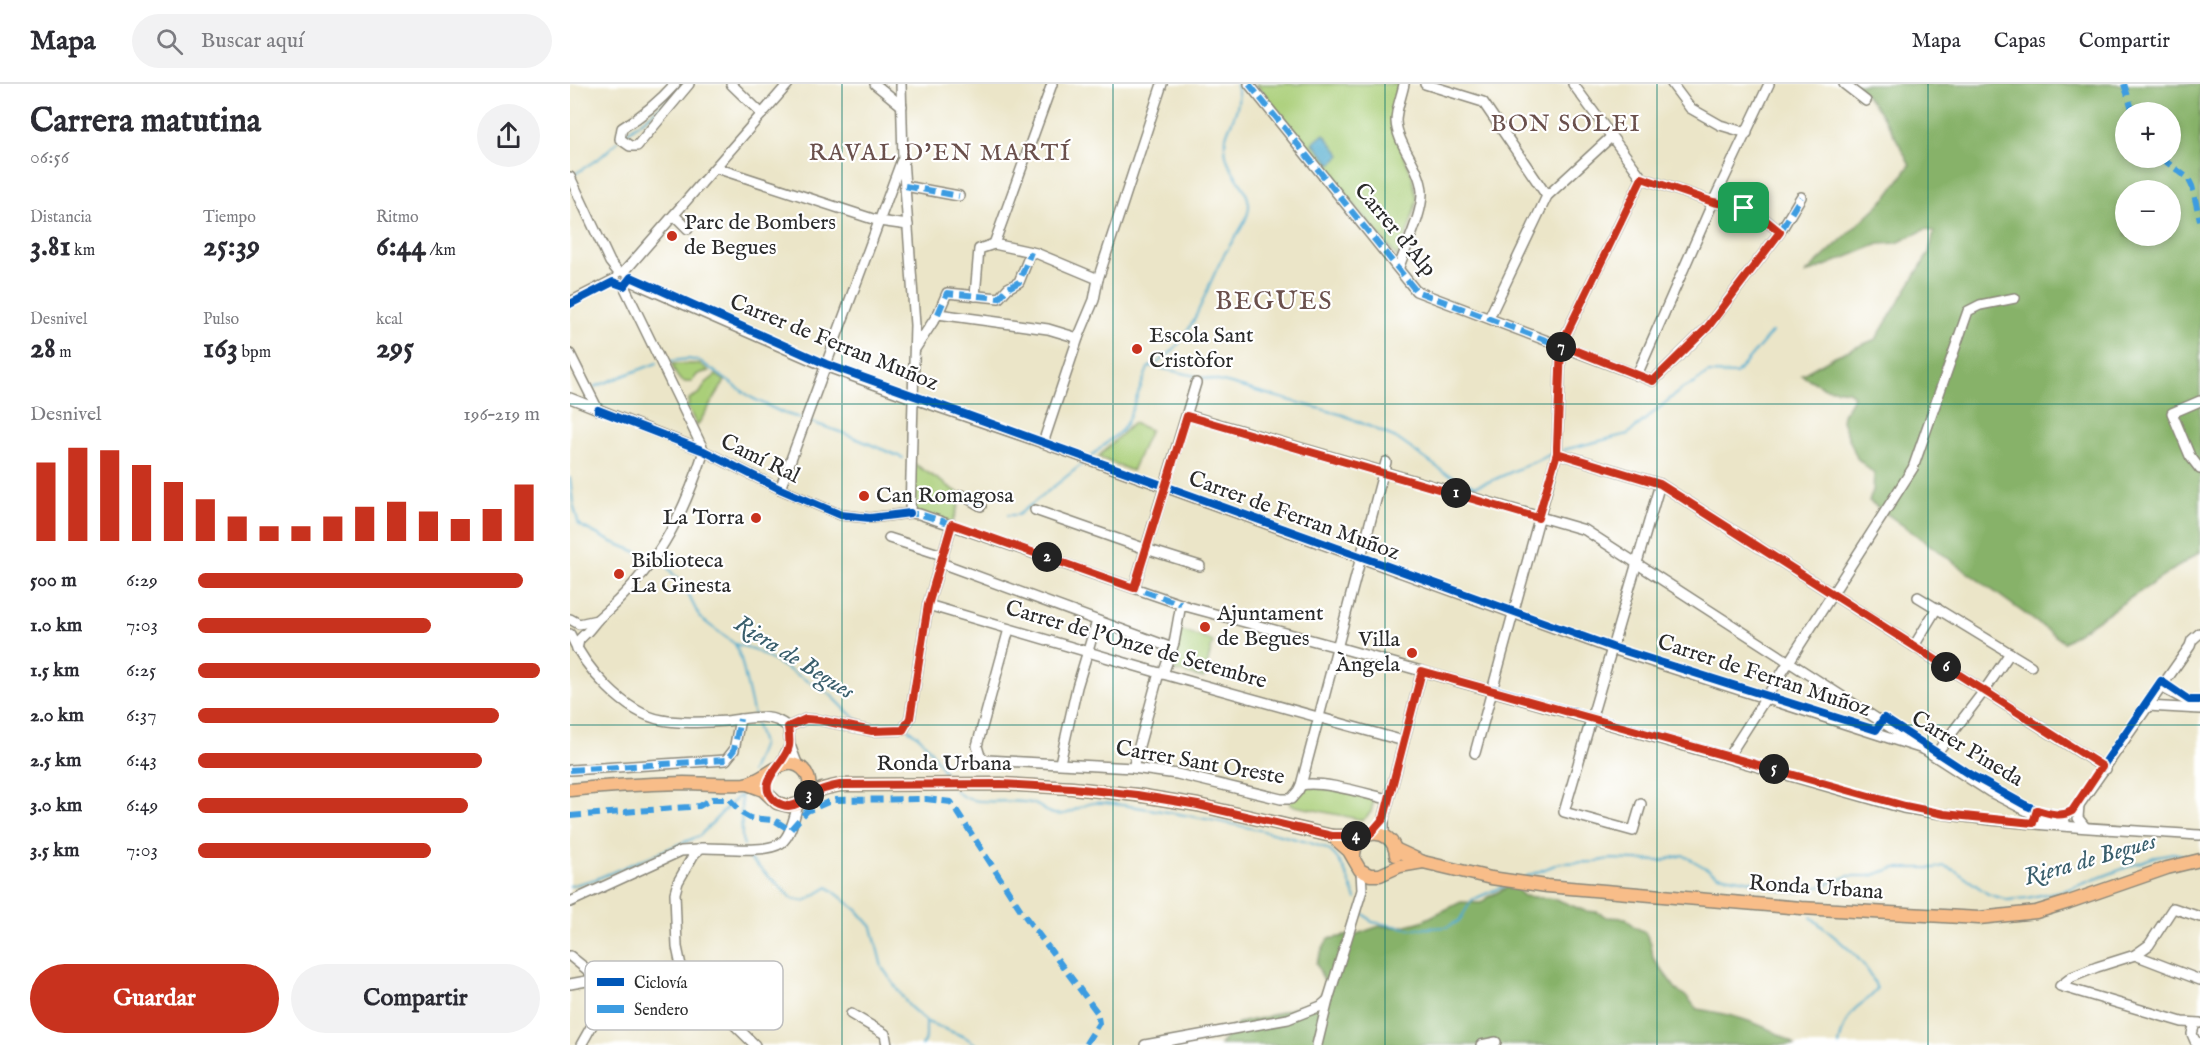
<!DOCTYPE html>
<html lang="es">
<head>
<meta charset="utf-8">
<style>
	body { margin:0; font-family:"IM FELL English",serif; background:#f2f2f3; color:#2b2b33; height:100vh; display:flex; flex-direction:column; font-size:22px; white-space:nowrap }
	* { box-sizing:border-box; margin:0 }
	p { font-size:20px; color:#7c7c81 }
	.icon { flex:none; width:33px; height:33px; fill:none; stroke:currentColor; stroke-width:2; stroke-linecap:round; stroke-linejoin:round }
	.map { position:relative; flex:1; overflow:hidden }
	.drawer { display:flex; flex-direction:column; background:#fff; width:570px }
	.drawer>* { flex:none }
	.controls { position:absolute; left:1545px; top:18px; display:grid; gap:12px }
	.controls a { display:grid; place-items:center; width:66px; height:66px; border-radius:50%; background:#fff; box-shadow:0 3px 9px #0003; font-size:30px }
	.pin { position:absolute; display:grid; place-items:center; width:51px; height:51px; color:#fff; margin:-26px; border-radius:12px; box-shadow:0 3px 9px #0006 }
	.km { position:absolute; width:30px; height:30px; margin:-15px; border-radius:50%; background:#222; color:#fff; font-size:16px; line-height:30px; text-align:center }
	.round { display:grid; place-items:center; flex:none; width:63px; height:63px; border-radius:32px; background:#f2f2f3 }
	.overview { display:flex; align-items:center; justify-content:space-between; height:102px; padding:0 30px }
	h1 { font-size:33px; font-weight:700; line-height:45px }
	.figures { display:grid; grid-template-columns:repeat(3,1fr); gap:9px; height:102px; padding:6px 30px }
	.figures div { display:grid; align-content:center }
	.figures b { font-size:30px; font-weight:700 }
	.figures small { font-size:16px; font-weight:400 }
	.figures p { font-size:16px }
	.chart { height:168px; padding:12px 30px }
	.chart p { display:flex; justify-content:space-between }
	.chart svg { width:100%; height:108px; margin-top:6px; stroke:#c8321e; stroke-width:6 }
	.primary-button { display:flex; gap:12px; margin-top:auto; padding:12px 30px }
	.primary-button a { flex:1; height:69px; border-radius:36px; background:#c8321e; color:#fff; font-size:24px; font-weight:700; line-height:69px; text-align:center }
	.primary-button a+a { background:#f2f2f3; color:#2b2b33 }
	ul { padding:0 30px; list-style:none; font-size:20px }
	li { display:grid; grid-template-columns:96px 72px 1fr; align-items:center; height:45px }
	li i { height:15px; border-radius:8px; background:#c8321e }
	header { display:flex; align-items:center; gap:36px; box-sizing:border-box; height:84px; padding:0 30px; background:#fff; border-bottom:2px solid #e1e1e2 }
	header strong { font-size:28px }
	nav { display:flex; gap:33px; margin-inline-start:auto; font-size:21px }
	.search { width:420px; height:54px; background:#f2f2f3; display:flex; align-items:center; gap:15px; box-sizing:border-box; padding:0 21px; border-radius:33px; color:#7c7c81; font-size:22px }
	main { display:flex; flex:1; min-height:0 }
	.map>svg:first-child { display:block }
</style>
</head>
<body>
<header>
<strong>Mapa</strong>
<div class="search"><svg class="icon" aria-label="search" viewBox="0 0 24 24"><circle cx="10" cy="10" r="6"/><path d="M15 15l6 6"/></svg>Buscar aquí</div>
<nav><a>Mapa</a><a>Capas</a><a>Compartir</a></nav>
</header>
<main>
<section class="drawer">
<div class="overview"><div><h1>Carrera matutina</h1><p>06:56</p></div><a class="round"><svg class="icon" aria-label="share" viewBox="0 0 24 24"><path d="M12 15V3M7 8l5-5 5 5M5 13v7h14v-7"/></svg></a></div>
<div class="figures">
<div><p>Distancia</p><b>3.81<small> km</small></b></div>
<div><p>Tiempo</p><b>25:39</b></div>
<div><p>Ritmo</p><b>6:44<small> /km</small></b></div>
</div>
<div class="figures">
<div><p>Desnivel</p><b>28<small> m</small></b></div>
<div><p>Pulso</p><b>163<small> bpm</small></b></div>
<div><p>kcal</p><b>295</b></div>
</div>
<div class="chart"><p><span>Desnivel</span>196–219 m</p>
<svg viewBox="0 0 160 44" preserveAspectRatio="none"><path d="M5 44V12M15 44V6M25 44V7M35 44V13M45 44V20M55 44V27M65 44V34M75 44V38M85 44V38M95 44V34M105 44V30M115 44V28M125 44V32M135 44V35M145 44V31M155 44V21"/></svg>
</div>
<ul>
<li><b>500 m</b>6:29<i style="width:95%"></i></li>
<li><b>1.0 km</b>7:03<i style="width:68%"></i></li>
<li><b>1.5 km</b>6:25<i style="width:100%"></i></li>
<li><b>2.0 km</b>6:37<i style="width:88%"></i></li>
<li><b>2.5 km</b>6:43<i style="width:83%"></i></li>
<li><b>3.0 km</b>6:49<i style="width:79%"></i></li>
<li><b>3.5 km</b>7:03<i style="width:68%"></i></li>
</ul>
<div class="primary-button"><a>Guardar</a><a>Compartir</a></div>
</section>
<div class="map">
<svg width="1630" height="961" viewBox="0 0 1630 961">
	<rect width="100%" height="100%" fill="#fff"/>
	<filter id="ink" filterUnits="userSpaceOnUse"><feTurbulence type="fractalNoise" baseFrequency=".0167" numOctaves="2"/><feDisplacementMap in="SourceGraphic" scale="12" xChannelSelector="R" yChannelSelector="G"/><feConvolveMatrix kernelMatrix="1 2 1 2 8 2 1 2 1" color-interpolation-filters="sRGB"/></filter>
	<filter id="wash" filterUnits="userSpaceOnUse"><feTurbulence type="fractalNoise" baseFrequency=".008" numOctaves="4" result="noise"/><feDisplacementMap in="SourceGraphic" scale="24" xChannelSelector="R" yChannelSelector="G"/><feGaussianBlur stdDeviation="1.35" result="paint"/><feColorMatrix in="noise" values="0 0 0 0 0 0 0 0 0 0 0 0 0 0 0 0 0 1.4 0 .05"/><feComposite in="paint" operator="in"/></filter>
	<g filter="url(#wash)">
		<rect width="100%" height="100%" fill="#ebe5c8"/>
		<g fill="#aacf79" stroke="#6a7d52" stroke-width="1.5">
			<path d="M686 0H829L821 41 842 91 847 116 839 144 827 173Z"/>
			<path d="M102 280H130L139 287 128 290 121 298C109 300 105 290 102 280Z"/>
			<path d="M146 291 155 297 127 342 118 324 119 315 130 309 136 299Z"/>
			<path d="M563 339 580 346 562 387 528 373Z"/>
			<path d="M340 377 392 411 382 440 339 427Z"/>
			<path d="M609 546 643 557 634 594 598 585Z"/>
			<path d="M731 701 805 712 801 728 793 736 720 721 721 715Z"/>
		</g>
		<g fill="#87b269" stroke="#596e4a" stroke-width="1.5" fill-rule="evenodd">
			<path d="M1284 0H1630V468L1494 558 1299 417 1303 407 1304 390 1287 374 1272 337 1273 331 1284 312 1279 307 1255 304 1231 291 1265 272 1306 255 1359 169 1364 148 1356 145 1327 159 1309 160 1235 190 1316 114 1340 81C1325 51 1310 22 1284 0ZM1556 28H1600V74H1556ZM1556 106H1600V152H1556Z"/>
			<path d="M942 801 954 812 986 815 1015 827 1027 828 1037 833 1056 834 1063 842 1075 848 1081 860 1083 874 1106 905 1118 914 1127 925C1161 930 1198 940 1225 961H650L668 939 696 933 747 916 757 903 746 879 758 855 787 850 810 842 829 843 852 837 891 818 911 819 920 812Z"/>
		</g>
		<path fill="#4fabcd" stroke="#3d6b7c" stroke-width="1.5" d="M754 50 771 71 761 80 743 59Z"/>
		<g fill="none" stroke-linecap="round" stroke-linejoin="round">
			<g stroke="#4fabcd" stroke-width="2">
				<path d="M54 51 94 20 113 0"/>
				<path d="M2 92 32 72 48 57"/>
				<path d="M93 278 118 275 130 277 182 314 213 329 233 335"/>
				<path d="M581 282 657 299 773 331 826 354 874 388 905 402 921 397 984 369"/>
				<path d="M24 303 87 279"/>
				<path d="M238 337 273 349 333 374"/>
				<path d="M993 366 1058 350 1113 304 1125 299 1138 289 1166 290 1202 248"/>
				<path d="M520 373 552 346 558 336 578 284C588 279 596 274 604 265 631 236 638 193 660 161 667 151 680 133 679 120 677 102 659 88 656 71 651 47 666 38 668 18 669 12 668 6 667 0"/>
				<path d="M0 394 3 419 9 441 42 458 82 474"/>
				<path d="M438 431H448L516 377"/>
				<path d="M87 476 95 480 116 506 130 534 165 560 183 565 260 610 278 628 295 641 321 642"/>
				<path d="M165 560 171 575 184 632"/>
				<path d="M338 645C358 656 367 678 379 696"/>
				<path d="M181 688 192 660 185 638"/>
				<path d="M385 706C401 726 442 712 464 720 471 722 476 729 484 730 500 733 508 721 523 719 547 716 743 753 760 767 773 777 780 800 786 815"/>
				<path d="M171 711 172 755 174 761"/>
				<path d="M177 770 179 774 223 815 235 817 258 803 287 826 302 843 312 883 339 922 357 938 395 953 407 961"/>
				<path d="M955 793 990 779 1024 778 1040 775 1091 777 1113 771 1148 791 1187 798 1208 806 1226 808 1252 802 1278 792H1300L1325 784H1364L1374 782 1386 787 1418 810 1438 816 1457 814 1499 805 1587 772 1603 769 1622 773"/>
				<path d="M0 802 26 795 129 752C144 739 155 723 171 711"/>
				<path d="M790 823 792 828 802 838 842 845 877 843 889 837 902 816 936 801"/>
				<path d="M1241 833C1265 855 1296 873 1307 905 1301 915 1292 918 1285 925 1276 935 1271 949 1269 961"/>
				<path d="M352 961 356 953V938"/>
			</g>
		</g>
	</g>
	<g filter="url(#ink)">
		<g fill="none" stroke-linecap="round" stroke-linejoin="round">
			<defs>
				<g id="minor">
					<path d="M105 0C89 18 72 32 52 44L50 55 60 62H67L119 0"/>
					<path d="M161 0 192 30"/>
					<path d="M305 0 332 22"/>
					<path d="M331 0 333 75 345 241 340 429"/>
					<path d="M679 0 846 207 1083 297 1137 244 1210 148 1231 113"/>
					<path d="M855 0 913 18 977 112"/>
					<path d="M1003 0 1072 94 1143 118 1174 124 1193 134 1210 148"/>
					<path d="M1102 0 1120 24 1150 41 1177 49"/>
					<path d="M1274 0 1296 17"/>
					<path d="M146 84 309 137 338 141"/>
					<path d="M0 93 40 178 48 188"/>
					<path d="M335 102 389 112"/>
					<path d="M104 131 118 145"/>
					<path d="M424 160 482 0"/>
					<path d="M829 183C836 162 853 129 852 107 850 82 827 61 826 37 826 25 832 11 834 0"/>
					<path d="M54 188 218 0"/>
					<path d="M58 196 255 282 342 314 473 359 1042 565 1353 665"/>
					<path d="M53 200 134 367"/>
					<path d="M405 212 409 165 424 160 466 169 528 195"/>
					<path d="M0 218 45 195"/>
					<path d="M368 230 377 209 429 214 438 204 449 198 461 168"/>
					<path d="M919 234 977 112 1041 53"/>
					<path d="M345 265 368 230 478 245 508 254"/>
					<path d="M0 270 28 326"/>
					<path d="M1067 291 1143 118 1199 0"/>
					<path d="M0 314 134 367 210 405 271 431 300 434 340 429 349 430 619 523 767 563 1333 724C1431 741 1531 744 1630 751"/>
					<path d="M1630 317 1602 329 1620 372 1630 385"/>
					<path d="M617 331 1015 446 1420 708 1463 730 1495 738"/>
					<path d="M473 359 508 254 524 216 528 195 592 0"/>
					<path d="M987 369 1090 400 1536 685"/>
					<path d="M210 405 331 78"/>
					<path d="M392 411 411 422"/>
					<path d="M465 426 576 465 630 482"/>
					<path d="M319 454 372 471"/>
					<path d="M371 479 602 564"/>
					<path d="M564 504 626 299"/>
					<path d="M1348 513 1461 582"/>
					<path d="M358 521 593 590 834 657"/>
					<path d="M0 535 9 540 27 536"/>
					<path d="M439 545 407 662 410 672 416 676 563 684 607 690 711 715H721L728 707 731 701 816 378"/>
					<path d="M0 550C15 584 54 629 92 636 112 640 136 638 156 637 178 635 200 627 218 643"/>
					<path d="M1344 562 1367 524"/>
					<path d="M7 565 9 556 14 551C20 546 24 539 29 534 85 486 112 436 134 367"/>
					<path d="M593 590 604 559 611 520"/>
					<path d="M1591 603 1617 617 1630 618"/>
					<path d="M1577 622 1630 625"/>
					<path d="M218 643 236 635 249 636 302 647 333 646 340 634 358 521 382 440"/>
					<path d="M218 643 220 661 228 682"/>
					<path d="M905 669 987 369 991 261 1072 94"/>
					<path d="M1365 671 1414 607 1440 569"/>
					<path d="M1158 673 1343 384 1398 227 1410 221 1445 214"/>
					<path d="M490 679 507 603 527 537"/>
					<path d="M209 682 220 661"/>
					<path d="M563 684 589 589"/>
					<path d="M0 686 156 676 164 666 170 635"/>
					<path d="M731 701C752 696 796 710 818 715"/>
					<path d="M1071 720 1063 747 994 728 1090 400"/>
					<path d="M1490 737 1509 721"/>
					<path d="M1515 743 1508 734 1509 721 1620 562 1622 556 1630 549"/>
					<path d="M814 752V734L852 587"/>
					<path d="M0 818 111 767 127 766"/>
					<path d="M1630 833 1603 824 1579 861 1565 871 1527 883 1502 893 1490 902 1612 938 1630 939"/>
					<path d="M1565 871 1630 896"/>
					<path d="M0 872 30 896"/>
					<path d="M114 896 107 863 105 809 108 798 124 770 131 764C151 763 195 770 211 759 221 752 225 731 228 720"/>
					<path d="M0 900 72 887 105 891 114 896 137 914 185 961"/>
					<path d="M281 930 315 950 317 961"/>
					<path d="M1625 939 1622 950 1625 957 1630 959"/>
					<path d="M11 961 39 911 60 889"/>
					<path d="M575 961 718 935 751 922 758 916"/>
					<path d="M747 961 758 916 792 806 791 787"/>
					<path d="M911 961 926 958"/>
				</g>
				<g id="major">
					<path d="M177 700 193 706 207 719 219 722 228 720 236 713 252 705 270 701 431 700 502 704 567 711 628 721 762 752H795"/>
					<path d="M0 706C38 702 76 700 114 699 134 699 154 701 174 700 192 698 208 677 223 680 239 684 243 700 236 713"/>
					<path d="M762 752 779 767 790 786 800 791H810L830 782 853 778"/>
					<path d="M825 765 853 778 921 794 977 802 1231 824 1409 834 1466 828 1499 818 1597 784 1630 776"/>
					<path d="M784 775C782 744 823 740 826 771"/>
				</g>
			</defs>
			<use href="#minor" stroke="#8b887a" stroke-width="12"/>
			<use href="#major" stroke="#8b887a" stroke-width="15"/>
			<use href="#minor" stroke="#fff" stroke-width="9"/>
			<use href="#major" stroke="#f8bd89" stroke-width="12"/>
			<g stroke="#3d9ce1" stroke-width="6" stroke-dasharray="12 6" stroke-linecap="butt">
				<path d="M679 0 846 207 1083 297 1137 244 1210 148 1231 113"/>
				<path d="M1554 0 1563 28"/>
				<path d="M1591 74 1618 94 1622 102 1630 136"/>
				<path d="M335 102 389 112"/>
				<path d="M368 230 377 209 429 214 438 204 449 198 461 168"/>
				<path d="M392 411 411 422"/>
				<path d="M335 430H349L382 440 611 520"/>
				<path d="M0 686 156 676 164 666 170 635"/>
				<path d="M0 732 119 723 129 722 142 715H159L173 730 180 734 204 736 220 746 237 727 263 716 356 715 381 718 454 831 527 928 529 939 515 961"/>
			</g>
			<defs>
				<g id="cycleway">
					<path d="M0 220 43 198 54 202 61 193 256 280 1042 563 1306 646 1314 634 1401 691 1455 721 1467 726 1491 731 1502 727 1591 597 1619 616H1630"/>
					<path d="M28 326 134 367 210 405 271 431 300 434 340 429"/>
					<path d="M923 605 1335 722 1374 730 1463 739 1467 726"/>
				</g>
			</defs>
			<use href="#cycleway" stroke="#fff" stroke-width="11"/>
			<use href="#cycleway" stroke="#0057b8" stroke-width="8"/>
		</g>
	</g>
	<g fill="none" stroke-linecap="round" stroke-linejoin="round" filter="url(#ink)">
		<defs>
			<path id="route" d="M1174 124 1143 118 1072 94 991 261 987 363V369L968 434 617 332 564 504 382 440 358 521 340 634 333 646 302 647 249 636 236 635 218 643C219 649 220 656 219 662 216 680 182 699 206 718 211 721 218 723 224 721 230 720 234 714 239 711 249 706 259 703 270 701L431 700 502 704 567 711 628 721 762 752H795L800 750 814 734 852 587 1335 722 1374 730 1463 739 1467 726C1479 729 1490 734 1502 727L1532 682 1090 400 987 369 991 261 1083 297 1137 244 1210 148 1193 134 1174 124"/>
		</defs>
		<use href="#route" stroke="#fff" stroke-width="12"/>
		<use href="#route" stroke="#c8321e" stroke-width="8"/>
	</g>
	<path fill="none" stroke="#0f766e" stroke-width="1.5" stroke-opacity="0.55" d="M272 0V961M543 0V961M815 0V961M1087 0V961M1358 0V961M0 320H1630M0 641H1630"/>
	<g fill="#c8321e" stroke="#fff" stroke-width="2">
		<circle cx="102" cy="152" r="6"/>
		<circle cx="567" cy="265" r="6"/>
		<circle cx="294" cy="412" r="6"/>
		<circle cx="186" cy="434" r="6"/>
		<circle cx="49" cy="490" r="6"/>
		<circle cx="635" cy="543" r="6"/>
		<circle cx="842" cy="569" r="6"/>
	</g>
	<g text-anchor="middle" dominant-baseline="central" stroke-width="4.5" stroke-linejoin="round" paint-order="stroke">
		<g font-size="22" fill="#2b2b2b" stroke="#fff" text-anchor="start">
			<text x="114" y="139">Parc de Bombers<tspan x="114" dy="25">de Begues</tspan></text>
			<text x="579" y="252">Escola Sant<tspan x="579" dy="25">Cristòfor</tspan></text>
			<text x="306" y="412">Can Romagosa</text>
			<text x="174" y="434" text-anchor="end">La Torra</text>
			<text x="61" y="477">Biblioteca<tspan x="61" dy="25">La Ginesta</tspan></text>
			<text x="647" y="530">Ajuntament<tspan x="647" dy="25">de Begues</tspan></text>
			<text x="830" y="556" text-anchor="end">Villa<tspan x="830" dy="25">Àngela</tspan></text>
		</g>
		<g font-size="22" fill="#2b2b2b" stroke="#fff">
			<text transform="translate(825 146) rotate(50)">Carrer d'Alp</text>
			<text transform="translate(264 259) rotate(22)">Carrer de Ferran Muñoz</text>
			<text transform="translate(190 375) rotate(26)">Camí Ral</text>
			<text transform="translate(724 432) rotate(20)">Carrer de Ferran Muñoz</text>
			<text transform="translate(566 561) rotate(16)">Carrer de l'Onze de Setembre</text>
			<text transform="translate(1194 592) rotate(18)">Carrer de Ferran Muñoz</text>
			<text transform="translate(1397 665) rotate(31)">Carrer Pineda</text>
			<text transform="translate(630 679) rotate(10)">Carrer Sant Oreste</text>
			<text x="374" y="680">Ronda Urbana</text>
			<text transform="translate(1246 804) rotate(4)">Ronda Urbana</text>
		</g>
		<g font-size="24" letter-spacing="1.5" fill="#6a504c" stroke="#fff">
			<text x="996" y="40">BON SOLEI</text>
			<text x="370" y="69">RAVAL D'EN MARTÍ</text>
		</g>
		<g font-size="24" font-style="italic" fill="#395e6c" stroke="#fff">
			<text transform="translate(224 574) rotate(32)">Riera de Begues</text>
			<text transform="translate(1520 776) rotate(-16)">Riera de Begues</text>
		</g>
		<g font-size="26" letter-spacing="1.5" fill="#6a504c" stroke="#fff">
			<text x="704" y="217">BEGUES</text>
		</g>
	</g>
	<rect x="15" y="877" width="198" height="69" rx="9" fill="#fff" stroke="#bfbfbf" stroke-width="1.5"/>
	<rect x="27" y="894" width="27" height="8" fill="#0057b8"/>
	<rect x="27" y="921" width="27" height="8" fill="#3d9ce1"/>
	<g font-size="16" fill="#2b2b2b">
		<text x="64" y="904">Ciclovía</text>
		<text x="64" y="931">Sendero</text>
	</g>
</svg>
<div class="controls">
<a>+</a>
<a>−</a>
</div>
<div class="pin" style="left:1174px;top:124px;background:#1e9e55"><svg class="icon" aria-label="arrive" viewBox="0 0 24 24"><path d="M6 21V4h12l-3 4 3 4H6"/></svg></div>
<b class="km" style="left:886px;top:409px">1</b>
<b class="km" style="left:477px;top:473px">2</b>
<b class="km" style="left:239px;top:711px">3</b>
<b class="km" style="left:786px;top:752px">4</b>
<b class="km" style="left:1204px;top:685px">5</b>
<b class="km" style="left:1376px;top:583px">6</b>
<b class="km" style="left:991px;top:263px">7</b>
</div>
</main>
</body>
</html>
